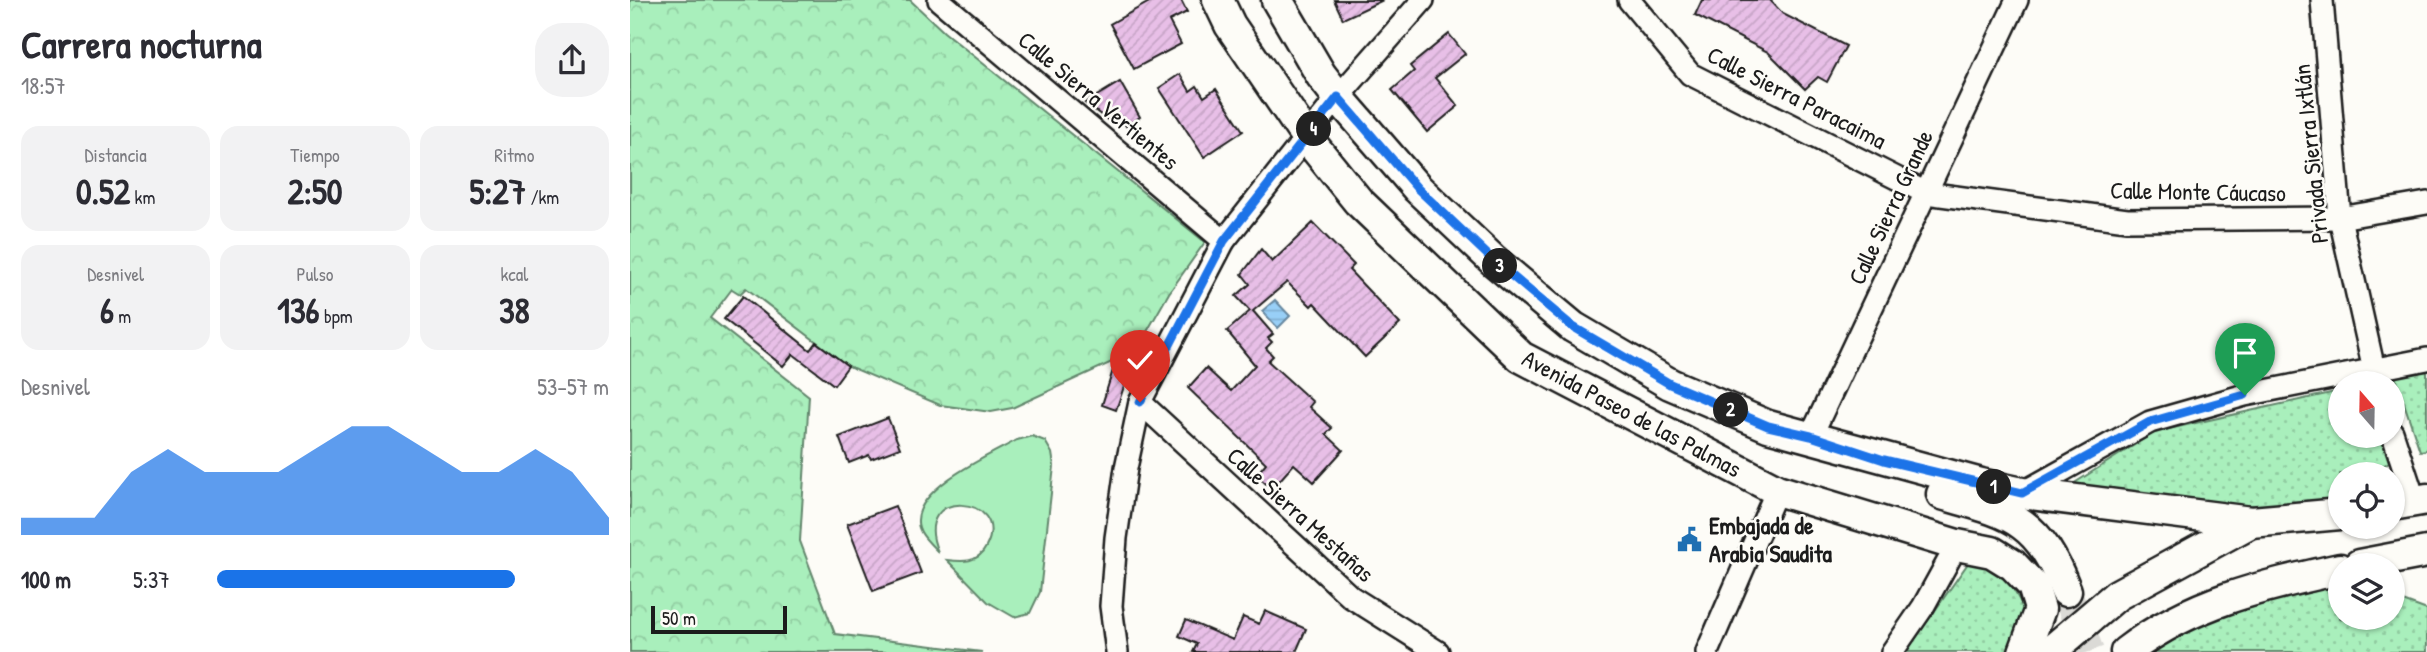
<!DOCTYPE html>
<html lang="es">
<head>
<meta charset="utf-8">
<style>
	body { margin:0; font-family:"Patrick Hand",sans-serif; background:#f2f2f3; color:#2b2b33; height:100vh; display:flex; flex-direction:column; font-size:26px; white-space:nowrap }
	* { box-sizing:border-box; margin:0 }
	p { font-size:23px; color:#7c7c81 }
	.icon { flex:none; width:38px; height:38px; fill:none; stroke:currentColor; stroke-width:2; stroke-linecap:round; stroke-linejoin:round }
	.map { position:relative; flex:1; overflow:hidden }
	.panel { display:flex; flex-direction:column; background:#fff; width:630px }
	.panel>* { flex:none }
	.needle { width:46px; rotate:340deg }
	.buttons { position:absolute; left:1698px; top:371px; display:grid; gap:14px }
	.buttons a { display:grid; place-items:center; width:77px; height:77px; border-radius:50%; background:#fff; box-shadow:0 2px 5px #0004; font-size:35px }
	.scale { position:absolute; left:21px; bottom:18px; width:136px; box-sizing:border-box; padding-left:7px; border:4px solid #1c1c1c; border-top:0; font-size:19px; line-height:24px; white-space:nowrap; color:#1c1c1c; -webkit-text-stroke:5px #fdfcf7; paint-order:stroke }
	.pin { position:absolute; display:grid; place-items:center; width:60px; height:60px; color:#fff; margin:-72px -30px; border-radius:50% 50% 50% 0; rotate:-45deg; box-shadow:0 0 7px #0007 }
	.pin .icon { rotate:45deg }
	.km { position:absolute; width:35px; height:35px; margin:-18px; border-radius:50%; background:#222; color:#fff; font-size:19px; line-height:35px; text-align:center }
	.round { display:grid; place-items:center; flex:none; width:74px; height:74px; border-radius:28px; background:#f2f2f3 }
	.summary { display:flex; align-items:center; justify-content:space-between; height:119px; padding:0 21px }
	h1 { font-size:38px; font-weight:700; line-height:52px }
	.stats { display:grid; grid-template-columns:repeat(3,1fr); gap:10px; height:119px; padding:7px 21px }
	.stats div { display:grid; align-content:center; border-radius:18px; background:#f2f2f3; text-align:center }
	.stats b { font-size:35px; font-weight:700 }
	.stats small { font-size:19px; font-weight:400 }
	.stats p { font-size:19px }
	.chart { height:196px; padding:14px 21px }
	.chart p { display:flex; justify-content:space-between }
	.chart svg { width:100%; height:126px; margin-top:7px; fill:#1a73e8; opacity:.7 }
	ul { padding:0 21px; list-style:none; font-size:23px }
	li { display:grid; grid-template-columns:112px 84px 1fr; align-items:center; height:52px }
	li i { height:18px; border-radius:9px; background:#1a73e8 }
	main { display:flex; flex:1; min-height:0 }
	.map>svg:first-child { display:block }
</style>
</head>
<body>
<main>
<section class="panel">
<div class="summary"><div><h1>Carrera nocturna</h1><p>18:57</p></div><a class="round"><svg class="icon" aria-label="share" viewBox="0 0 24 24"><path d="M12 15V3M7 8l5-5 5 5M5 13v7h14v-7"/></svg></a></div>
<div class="stats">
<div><p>Distancia</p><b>0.52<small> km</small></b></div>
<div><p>Tiempo</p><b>2:50</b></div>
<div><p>Ritmo</p><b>5:27<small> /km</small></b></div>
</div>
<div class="stats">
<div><p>Desnivel</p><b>6<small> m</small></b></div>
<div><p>Pulso</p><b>136<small> bpm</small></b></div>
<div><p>kcal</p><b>38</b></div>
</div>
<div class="chart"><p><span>Desnivel</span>53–57 m</p>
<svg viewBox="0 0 160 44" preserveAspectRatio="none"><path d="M0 44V38L10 38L20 38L30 22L40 14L50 22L60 22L70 22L80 14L90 6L100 6L110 14L120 22L130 22L140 14L150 22L160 38V44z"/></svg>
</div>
<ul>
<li><b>100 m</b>5:37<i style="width:76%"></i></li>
</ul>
</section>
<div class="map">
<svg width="1797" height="652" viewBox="0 0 1797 652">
	<defs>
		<pattern id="forest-crowns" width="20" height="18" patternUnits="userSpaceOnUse" patternTransform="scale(1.75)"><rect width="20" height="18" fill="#a9efbc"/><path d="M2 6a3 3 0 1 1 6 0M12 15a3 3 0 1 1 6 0" fill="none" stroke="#91cca1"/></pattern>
		<pattern id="park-dots" width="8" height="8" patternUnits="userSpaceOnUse" patternTransform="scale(1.75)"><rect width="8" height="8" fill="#a9efbc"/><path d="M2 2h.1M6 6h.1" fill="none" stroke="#91cca1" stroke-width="1.8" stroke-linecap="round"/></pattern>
		<pattern id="water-rules" width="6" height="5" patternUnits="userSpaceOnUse" patternTransform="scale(1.75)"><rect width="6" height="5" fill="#98cff7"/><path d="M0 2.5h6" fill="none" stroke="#82b1d3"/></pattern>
		<pattern id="building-hatch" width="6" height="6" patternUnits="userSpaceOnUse" patternTransform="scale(1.75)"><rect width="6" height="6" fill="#e8bfe7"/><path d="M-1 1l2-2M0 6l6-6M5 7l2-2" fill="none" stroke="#c6a4c6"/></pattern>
	</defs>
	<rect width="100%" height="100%" fill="#fdfcf7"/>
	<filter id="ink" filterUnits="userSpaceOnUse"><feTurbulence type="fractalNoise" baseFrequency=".0143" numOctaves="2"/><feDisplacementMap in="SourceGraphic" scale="14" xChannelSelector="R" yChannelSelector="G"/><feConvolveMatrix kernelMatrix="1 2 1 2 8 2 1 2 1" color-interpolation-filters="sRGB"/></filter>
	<g filter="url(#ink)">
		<path fill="#a9efbc" stroke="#62866c" stroke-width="2" d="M402 436 415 441 422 453 424 466 410 592 400 613 384 617 358 602 317 560C333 562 348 563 356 547 383 495 279 485 308 552 300 543 287 533 288 520 289 486 360 455 387 440Z"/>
		<path fill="url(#forest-crowns)" stroke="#62866c" stroke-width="2" d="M0 0H280L314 32 575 242 539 293 506 351 382 408 361 412 310 405 218 366 116 288 110 294 102 289 80 318 179 396 170 541 205 634 352 652H0Z"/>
		<g fill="url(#park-dots)" stroke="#62866c" stroke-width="2">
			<path d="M1797 371V450L1790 451 1765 376Z"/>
			<path d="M1710 391V436H1750L1759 462 1740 474H1710V503L1624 512 1435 489 1525 432Z"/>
			<path d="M1341 559 1373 571 1395 610 1378 652H1276Z"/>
			<path d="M1710 580V618H1762V597L1797 610V652H1509L1544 628Z"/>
		</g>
		<path fill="url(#water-rules)" stroke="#66879f" stroke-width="2" d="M645 300 660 316 648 328 632 311Z"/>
		<g fill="url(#building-hatch)" stroke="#1c1c1c" stroke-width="2">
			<path d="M523 0H551L557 12 539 21 551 44 504 69 480 24Z"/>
			<path d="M704 0H753L713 19Z"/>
			<path d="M1072 0H1140L1153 14 1216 46 1197 82 1188 77 1175 89 1138 52 1065 15Z"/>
			<path d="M819 34 835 54 805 78 828 106 797 132 762 90 784 71 780 66Z"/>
			<path d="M550 74 560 91 567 86 574 97 586 89 613 131 574 157 529 88Z"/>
			<path d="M490 82 510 117 496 126 489 115 479 121 455 103Z"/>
			<path d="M683 223 724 265 719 270 770 324 735 357 684 303 681 306 657 282 623 311 643 334 638 338 642 342 636 348 643 356 638 361 683 402 679 407 702 428 696 434 713 450 684 482 664 464 642 489 626 475 636 463 558 388 576 368 601 391 625 365 597 331 620 311 606 296 620 284 612 274 631 249 642 262Z"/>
			<path d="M113 296 180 350 186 342 218 366 204 385 163 354 153 366 94 319Z"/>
			<path d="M483 370 498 375 486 410 472 405Z"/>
			<path d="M258 418 270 448 241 459 239 455 219 463 209 437Z"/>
			<path d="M265 506 291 573 243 591 217 524Z"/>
			<path d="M635 611 676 629 666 652H563L567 644 549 636 556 620 603 640 613 617 629 624Z"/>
		</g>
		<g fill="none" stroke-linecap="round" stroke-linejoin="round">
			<path stroke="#dbdad6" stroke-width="30" stroke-dasharray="30 15" stroke-linecap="butt" d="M1436 591 1459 652"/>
			<defs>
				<g id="minor">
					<path d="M309 0 594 241"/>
					<path d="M999 0 1060 74 1296 193 1497 220 1710 218 1797 203"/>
					<path d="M1692 0 1710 218 1747 383"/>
					<path d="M510 402 721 597 808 652"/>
					<path d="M1762 432 1785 502"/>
					<path d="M1181 436 1387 0"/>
					<path d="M1392 493 1520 422 1615 395 1797 359"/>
					<path d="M487 652 481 606 486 538 496 468 510 402 594 241 708 97 793 0"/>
					<path d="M1077 652 1147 490"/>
					<path d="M1262 652 1293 607 1327 545"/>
				</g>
				<g id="secondary">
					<path d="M588 0 600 25 677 138 728 201 891 357 1147 490 1327 545 1362 552 1383 565 1403 586 1410 609 1394 652"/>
					<path d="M647 0 691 75 708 97 787 188 863 260 943 327 1040 384 1138 426 1351 484 1392 493 1621 522"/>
					<path d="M1312 494C1382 514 1408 518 1436 591"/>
					<path d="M1762 505 1797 499"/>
					<path d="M1729 565 1797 552"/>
					<path d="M1420 652 1487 595 1621 522 1710 514"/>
					<path d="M1496 652C1561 602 1632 586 1710 569"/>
				</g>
			</defs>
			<use href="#minor" stroke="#1c1c1c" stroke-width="26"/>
			<use href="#secondary" stroke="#1c1c1c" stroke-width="35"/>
			<use href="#minor" stroke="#fdfcf7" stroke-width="21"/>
			<use href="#secondary" stroke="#fdfcf7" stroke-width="30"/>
		</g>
	</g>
	<g fill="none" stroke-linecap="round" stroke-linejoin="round" filter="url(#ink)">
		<defs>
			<path id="route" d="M510 402 594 241 708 97 787 188 863 260 943 327 1040 384 1138 426 1181 436 1254 460 1392 493 1520 422 1615 395"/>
		</defs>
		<use href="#route" stroke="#fff" stroke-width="14"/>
		<use href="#route" stroke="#1a73e8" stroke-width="9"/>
	</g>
	<defs>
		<symbol id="civic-bare" viewBox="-9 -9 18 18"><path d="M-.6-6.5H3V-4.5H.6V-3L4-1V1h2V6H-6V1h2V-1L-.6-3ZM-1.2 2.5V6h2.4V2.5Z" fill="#1f6fb2" stroke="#fdfcf7" stroke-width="2.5" paint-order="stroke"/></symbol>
	</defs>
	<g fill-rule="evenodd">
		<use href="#civic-bare" x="1042" y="522" width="35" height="35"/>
	</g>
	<g text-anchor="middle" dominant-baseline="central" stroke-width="5" stroke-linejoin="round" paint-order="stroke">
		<g font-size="24" fill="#1c1c1c" stroke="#fdfcf7">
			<text transform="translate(1167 97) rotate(27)">Calle Sierra Paracaima</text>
			<text transform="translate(469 100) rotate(40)">Calle Sierra Vertientes</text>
			<text transform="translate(1680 154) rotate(-96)">Privada Sierra Ixtlán</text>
			<text transform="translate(1568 191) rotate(1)">Calle Monte Cáucaso</text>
			<text transform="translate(1260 207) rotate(-65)">Calle Sierra Grande</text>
			<text transform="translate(1002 413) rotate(28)">Avenida Paseo de las Palmas</text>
			<text transform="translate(671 514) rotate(42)">Calle Sierra Mestañas</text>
		</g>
		<g font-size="24" font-weight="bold" fill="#1c1c1c" stroke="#fdfcf7" text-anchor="start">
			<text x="1079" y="525">Embajada de<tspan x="1079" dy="28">Arabia Saudita</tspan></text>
		</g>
	</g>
</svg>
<div class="buttons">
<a><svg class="needle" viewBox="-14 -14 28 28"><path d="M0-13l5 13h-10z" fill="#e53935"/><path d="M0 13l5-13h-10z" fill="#7c7c81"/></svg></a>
<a><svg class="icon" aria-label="locate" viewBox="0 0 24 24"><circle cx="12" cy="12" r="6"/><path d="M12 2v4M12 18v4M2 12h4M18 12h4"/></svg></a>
<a><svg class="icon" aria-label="layers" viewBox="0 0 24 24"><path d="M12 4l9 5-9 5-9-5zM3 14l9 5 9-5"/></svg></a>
</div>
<div class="scale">50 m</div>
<div class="pin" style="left:1615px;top:395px;background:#1e9e55"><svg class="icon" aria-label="arrive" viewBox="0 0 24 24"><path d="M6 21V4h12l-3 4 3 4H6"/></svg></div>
<div class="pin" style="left:510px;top:402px;background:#d93025"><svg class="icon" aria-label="check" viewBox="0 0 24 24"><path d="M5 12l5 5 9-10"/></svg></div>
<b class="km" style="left:1364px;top:487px">1</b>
<b class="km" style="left:1101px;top:410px">2</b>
<b class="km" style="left:870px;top:266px">3</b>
<b class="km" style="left:684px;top:129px">4</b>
</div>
</main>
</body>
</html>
